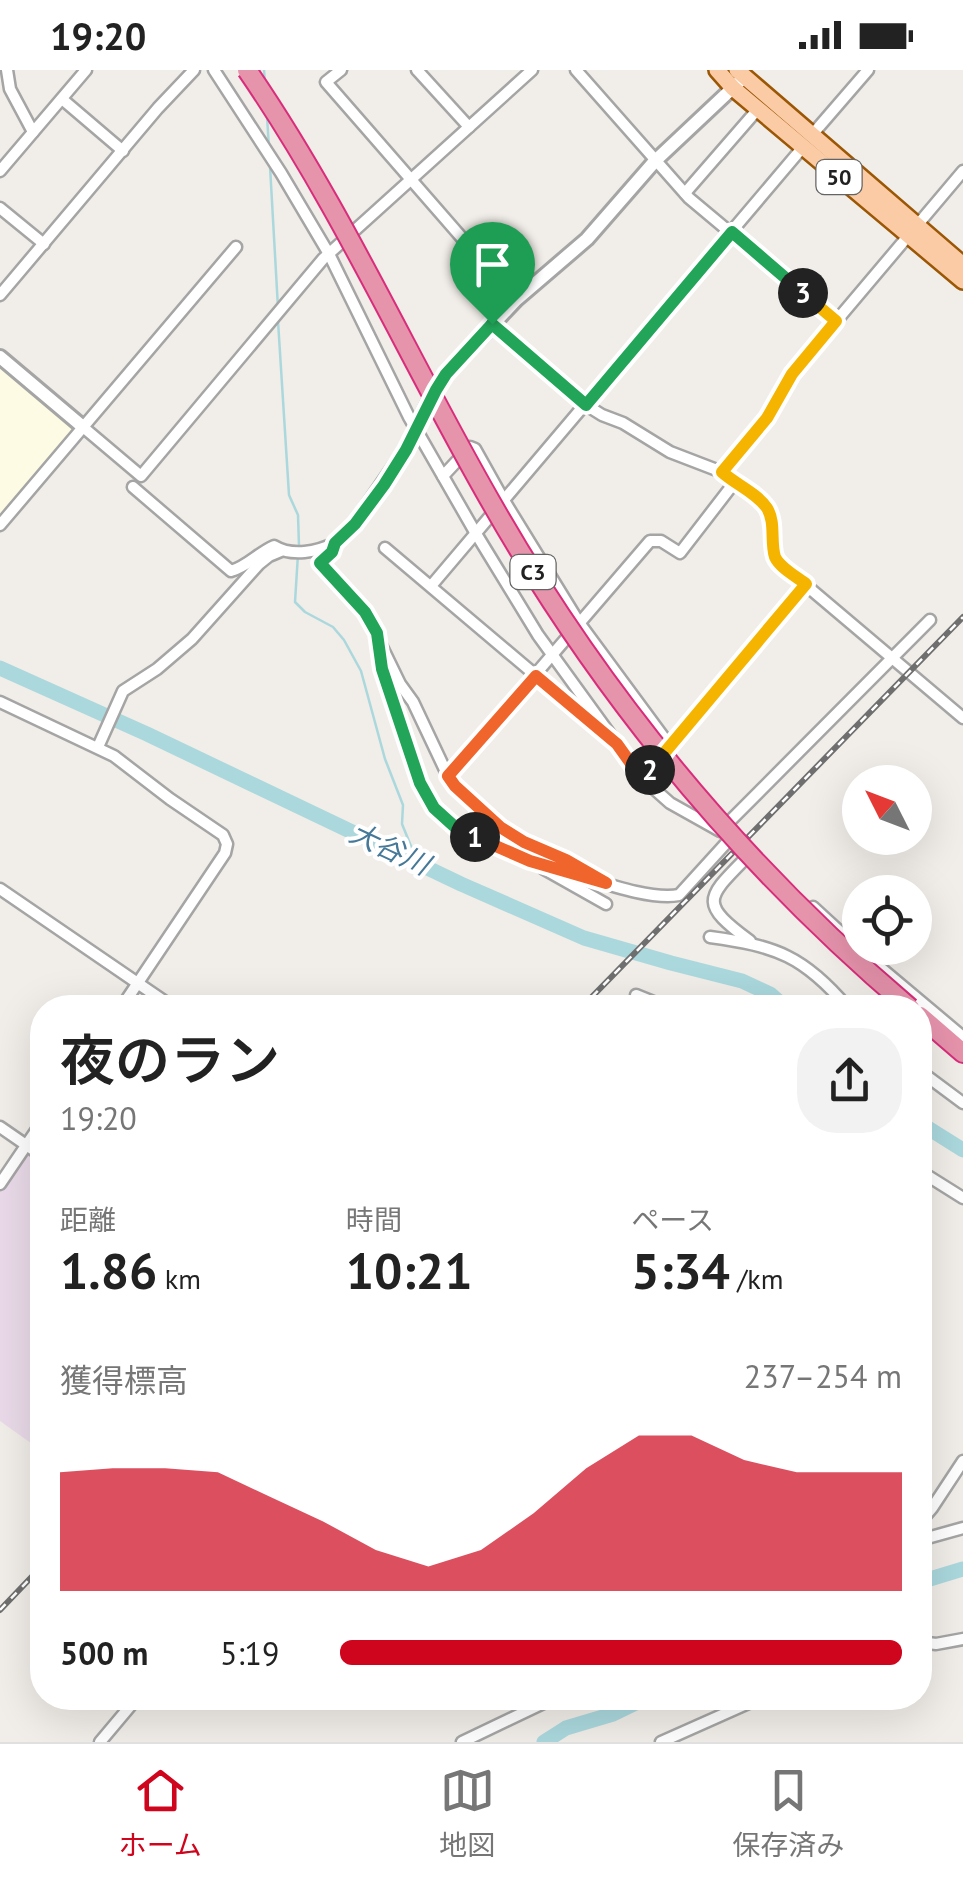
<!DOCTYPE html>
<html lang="ja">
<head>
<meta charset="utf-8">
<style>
	body { margin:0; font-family:"PT Sans","Noto Sans JP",sans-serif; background:#f2f2f2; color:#222; height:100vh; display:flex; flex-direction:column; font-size:38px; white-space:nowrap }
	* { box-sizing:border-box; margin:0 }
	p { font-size:32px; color:#767676 }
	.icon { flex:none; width:55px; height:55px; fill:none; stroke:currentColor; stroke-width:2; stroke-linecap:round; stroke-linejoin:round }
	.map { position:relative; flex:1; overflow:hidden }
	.panel { position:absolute; left:30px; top:925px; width:902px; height:715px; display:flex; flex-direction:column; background:#fff; border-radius:40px; box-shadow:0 10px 40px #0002 }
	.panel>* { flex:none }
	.needle { width:65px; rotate:312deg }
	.fabs { position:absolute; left:842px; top:695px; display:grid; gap:20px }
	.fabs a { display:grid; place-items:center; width:90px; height:90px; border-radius:50%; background:#fff; box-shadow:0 10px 40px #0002; font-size:50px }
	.pin { position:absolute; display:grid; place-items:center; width:85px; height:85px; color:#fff; margin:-102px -42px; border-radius:50% 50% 50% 0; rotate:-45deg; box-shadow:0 0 10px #0007 }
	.pin .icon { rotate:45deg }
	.km { position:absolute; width:50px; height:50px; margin:-25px; border-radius:50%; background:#222; color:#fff; font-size:28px; line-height:50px; text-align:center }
	.round { display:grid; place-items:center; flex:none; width:105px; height:105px; border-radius:40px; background:#f2f2f2 }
	.summary { display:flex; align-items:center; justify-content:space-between; height:170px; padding:0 30px }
	h1 { font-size:55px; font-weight:600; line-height:75px }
	.stats { display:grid; grid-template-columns:repeat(3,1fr); gap:15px; height:170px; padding:10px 30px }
	.stats div { display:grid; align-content:center }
	.stats b { font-size:50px; font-weight:600 }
	.stats small { font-size:28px; font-weight:400 }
	.stats p { font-size:28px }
	.chart { height:280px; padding:20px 30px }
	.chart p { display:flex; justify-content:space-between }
	.chart svg { width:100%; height:180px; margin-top:10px; fill:#ce051c; opacity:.7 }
	ul { padding:0 30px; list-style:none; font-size:32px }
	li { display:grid; grid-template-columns:160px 120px 1fr; align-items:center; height:75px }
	li i { height:25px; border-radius:12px; background:#ce051c }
	.status { display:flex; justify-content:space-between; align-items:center; height:70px; padding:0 50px; background:#fff; direction:ltr }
	.status svg { height:28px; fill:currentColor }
	.dock { display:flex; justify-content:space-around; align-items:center; height:140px; border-top:2px solid #e0e0e0; background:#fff; font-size:28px; color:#767676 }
	.dock a { display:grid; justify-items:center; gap:5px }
	.dock .selected { color:#ce051c }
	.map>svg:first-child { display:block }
</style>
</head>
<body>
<div class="status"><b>19:20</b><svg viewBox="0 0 49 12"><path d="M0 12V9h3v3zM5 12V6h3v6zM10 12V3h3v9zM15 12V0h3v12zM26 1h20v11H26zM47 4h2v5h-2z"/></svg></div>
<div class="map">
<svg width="963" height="1672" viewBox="0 0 963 1672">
	<rect width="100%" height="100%" fill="#f1ede8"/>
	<path fill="#eadae9" d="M27 1084 42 1091V1381L0 1351V1121L23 1086Z"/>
	<path fill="#fefbe4" d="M0 295 76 359 0 448Z"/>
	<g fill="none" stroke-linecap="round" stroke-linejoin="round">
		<g stroke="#aad8dd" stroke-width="2.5">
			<path d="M264 0 265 13"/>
			<path d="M267 46 269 78"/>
			<path d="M270 96 278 238"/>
			<path d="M278 251 289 425 298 445 299 476"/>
			<path d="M298 484 295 532 305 542 333 557 344 570 361 601 385 689 403 735 402 754 417 791"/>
		</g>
		<g stroke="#aad8dd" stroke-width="15">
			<path d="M0 598 147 664 461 814 584 868 671 893 742 911 770 924 786 938"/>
			<path d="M920 1053 963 1080"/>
			<path d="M920 1512 963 1499"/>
			<path d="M544 1672 566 1658 613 1644 646 1628"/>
		</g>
		<defs>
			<g id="minor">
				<path d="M7 0 10 19 33 62"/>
				<path d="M214 0 281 103 329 184 409 347 475 462 538 565 617 674"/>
				<path d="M341 0 326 12 516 230"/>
				<path d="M417 0 469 57"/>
				<path d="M576 0 689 128 836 251"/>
				<path d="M62 29 123 81"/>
				<path d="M811 66 868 0"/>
				<path d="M0 101 86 0"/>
				<path d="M685 123 758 39"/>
				<path d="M0 138 44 174"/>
				<path d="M0 225 158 38 194 0"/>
				<path d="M492 253 586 335 602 345 623 353 670 382 722 402 734 413 760 430 769 441 776 487 782 495 963 648"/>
				<path d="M83 357 141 406 323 189 532 0"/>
				<path d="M722 402 767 348 792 304 805 288 963 101"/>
				<path d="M443 406 470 377 475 379 503 429 580 554 670 676"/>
				<path d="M133 417 231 501C248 496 258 483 274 476 292 487 317 482 335 473"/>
				<path d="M355 454 335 473 332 482 320 493 365 542 400 614 413 632 448 706C466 731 494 754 520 769 544 782 569 791 592 805"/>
				<path d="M0 455 236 177"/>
				<path d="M385 478 617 674 643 709 670 733 720 761 930 550"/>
				<path d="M431 516 803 77"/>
				<path d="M377 563C381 597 392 628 403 660 411 685 417 717 435 738 465 775 536 793 581 806 607 814 652 830 679 825L729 770"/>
				<path d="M0 632 114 686 170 729 223 765 227 774 225 783 121 938"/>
				<path d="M98 677 123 621 157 599 192 569 259 494 269 486 281 481"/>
				<path d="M448 706 650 471H661L680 483 734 413"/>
				<path d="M643 709 806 514"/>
				<path d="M743 781 749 785C707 828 697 832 750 871"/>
				<path d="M544 799 606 834"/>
				<path d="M0 819 174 938"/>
				<path d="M813 837 863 883 963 967"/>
				<path d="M710 867C776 876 804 886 848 938"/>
				<path d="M636 925 668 938"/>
				<path d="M920 1001 963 1033"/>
				<path d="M0 1057 42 1086"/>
				<path d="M920 1101 963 1128"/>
				<path d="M0 1114 42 1052"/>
				<path d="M920 1446 926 1445 932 1438 963 1391"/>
				<path d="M920 1470 963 1458"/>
				<path d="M920 1572 936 1574 963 1569"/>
				<path d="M100 1672 137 1628"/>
				<path d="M462 1672 554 1628"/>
				<path d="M661 1672 760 1628"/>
			</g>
			<g id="tertiary">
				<path d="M0 287 83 357"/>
				<path d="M355 454 406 380 435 319 446 304 516 230 587 169 655 91 739 12"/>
			</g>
			<g id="primary">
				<path d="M717 0 733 18 963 211"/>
				<path d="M737 0 963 195"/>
			</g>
			<path id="motorway" d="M920 946 963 983"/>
		</defs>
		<use href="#minor" stroke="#a5a5a5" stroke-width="15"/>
		<use href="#tertiary" stroke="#a5a5a5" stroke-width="18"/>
		<use href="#primary" stroke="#9b5704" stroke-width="20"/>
		<use href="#motorway" stroke="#d82d7b" stroke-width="22"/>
		<use href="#minor" stroke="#fff" stroke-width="10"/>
		<use href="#tertiary" stroke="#fff" stroke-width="12"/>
		<use href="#primary" stroke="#facba5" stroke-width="15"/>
		<use href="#motorway" stroke="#e693ac" stroke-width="18"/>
		<defs>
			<g id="rail">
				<path d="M581 938 963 547"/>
				<path d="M0 1540 42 1496"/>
			</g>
		</defs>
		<use href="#rail" stroke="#6f6f6f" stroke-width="6"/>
		<use href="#rail" stroke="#fff" stroke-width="2.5" stroke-dasharray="8" stroke-linecap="butt"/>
		<defs>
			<path id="motorway-bridge" d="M247 0C342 138 409 290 492 434 601 625 742 795 910 938"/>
		</defs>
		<use href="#motorway-bridge" stroke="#d82d7b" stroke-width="22" stroke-linecap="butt"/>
		<use href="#motorway-bridge" stroke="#e693ac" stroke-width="18"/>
	</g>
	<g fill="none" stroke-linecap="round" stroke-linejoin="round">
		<defs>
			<path id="split-1" d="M475 767 455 757 434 738 420 713 382 599 377 563 365 542 320 493 332 482 335 473 355 454 384 415 406 380 436 320 446 304 492 254"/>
			<path id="split-2" d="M475 767 530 791 606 813 566 790 524 772 500 757 455 716 448 706 536 606 617 674 642 709 650 700"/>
			<path id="split-3" d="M650 700 806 514C797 507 780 498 775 487 770 471 776 453 767 438 757 423 735 414 722 402L767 348 792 304 836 251 803 223"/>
			<path id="split-4" d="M492 254 586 335 732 162 803 223"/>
		</defs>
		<use href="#split-1" stroke="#fff" stroke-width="20"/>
		<use href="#split-2" stroke="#fff" stroke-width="20"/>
		<use href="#split-3" stroke="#fff" stroke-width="20"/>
		<use href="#split-4" stroke="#fff" stroke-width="20"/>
		<use href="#split-1" stroke="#22a559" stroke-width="12"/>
		<use href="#split-2" stroke="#f0652b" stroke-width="12"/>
		<use href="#split-3" stroke="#f5b400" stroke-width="12"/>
		<use href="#split-4" stroke="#22a559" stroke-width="12"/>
	</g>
	<g text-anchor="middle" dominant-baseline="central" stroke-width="8" stroke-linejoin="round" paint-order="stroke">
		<g fill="#fff" stroke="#646464" stroke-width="2.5">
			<rect x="816.5" y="90" width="45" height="34" rx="8"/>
			<rect x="510.5" y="485" width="45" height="34" rx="8"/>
		</g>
		<g font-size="22" font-weight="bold" fill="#212121">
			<text x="839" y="107">50</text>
			<text x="533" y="502">C3</text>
		</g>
		<g font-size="28" font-style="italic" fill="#467898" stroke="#fff">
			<text transform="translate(390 778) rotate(25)">大谷川</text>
		</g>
	</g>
</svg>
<div class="fabs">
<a><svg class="needle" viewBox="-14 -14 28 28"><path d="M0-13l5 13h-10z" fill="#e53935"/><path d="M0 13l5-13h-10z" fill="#767676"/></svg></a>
<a><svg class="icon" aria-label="locate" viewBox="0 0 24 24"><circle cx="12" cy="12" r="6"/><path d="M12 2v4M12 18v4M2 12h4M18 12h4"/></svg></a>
</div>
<div class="pin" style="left:492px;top:254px;background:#1e9e55"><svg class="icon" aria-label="arrive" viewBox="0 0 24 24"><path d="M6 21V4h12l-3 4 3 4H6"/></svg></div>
<b class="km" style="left:475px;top:767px">1</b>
<b class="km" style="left:650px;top:700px">2</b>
<b class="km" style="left:803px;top:223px">3</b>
<section class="panel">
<div class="summary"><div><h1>夜のラン</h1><p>19:20</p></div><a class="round"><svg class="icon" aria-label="share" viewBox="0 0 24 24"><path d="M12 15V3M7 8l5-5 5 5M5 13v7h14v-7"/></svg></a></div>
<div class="stats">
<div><p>距離</p><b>1.86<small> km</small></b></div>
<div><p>時間</p><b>10:21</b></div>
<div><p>ペース</p><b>5:34<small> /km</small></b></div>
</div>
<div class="chart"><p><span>獲得標高</span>237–254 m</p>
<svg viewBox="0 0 160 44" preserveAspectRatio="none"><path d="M0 44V15L10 14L20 14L30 15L40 21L50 27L60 34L70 38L80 34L90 25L100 14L110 6L120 6L130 12L140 15L150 15L160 15V44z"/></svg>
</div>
<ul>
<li><b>500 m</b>5:19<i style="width:100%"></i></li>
</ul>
</section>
</div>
<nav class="dock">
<a class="selected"><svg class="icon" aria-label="home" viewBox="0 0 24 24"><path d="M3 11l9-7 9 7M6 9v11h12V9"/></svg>ホーム</a>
<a><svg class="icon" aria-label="map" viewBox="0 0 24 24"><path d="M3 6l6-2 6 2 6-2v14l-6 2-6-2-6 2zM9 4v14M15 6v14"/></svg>地図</a>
<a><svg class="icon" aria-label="saved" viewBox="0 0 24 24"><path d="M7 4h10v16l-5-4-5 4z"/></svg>保存済み</a>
</nav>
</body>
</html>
